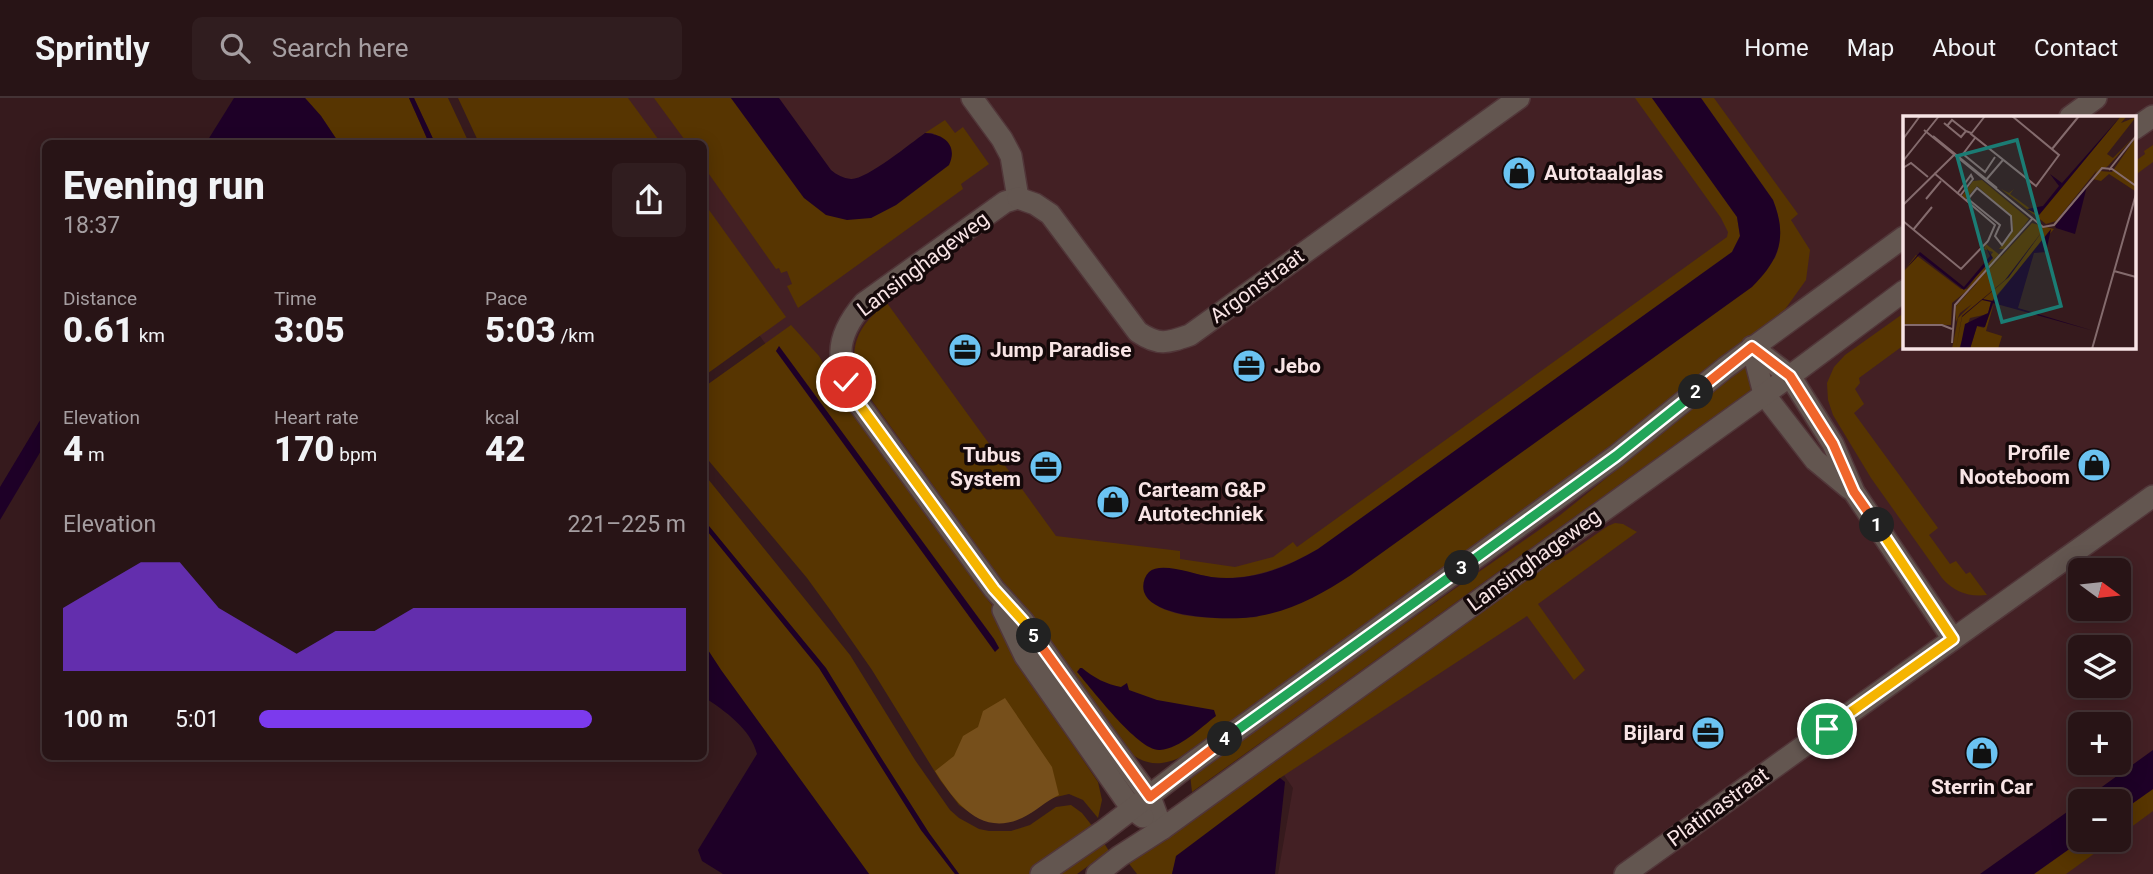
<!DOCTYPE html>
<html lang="en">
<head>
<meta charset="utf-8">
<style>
	body { margin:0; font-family:Roboto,sans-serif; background:#301d1f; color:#f1f3f6; height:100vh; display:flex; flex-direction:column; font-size:26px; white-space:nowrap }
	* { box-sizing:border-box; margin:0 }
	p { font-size:23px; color:#a59ea1 }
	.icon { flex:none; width:38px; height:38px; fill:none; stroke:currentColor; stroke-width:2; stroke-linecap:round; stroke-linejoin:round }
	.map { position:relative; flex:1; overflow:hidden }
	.drawer { position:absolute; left:42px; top:42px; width:665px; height:620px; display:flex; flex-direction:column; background:#281416; border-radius:10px; box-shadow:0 4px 18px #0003,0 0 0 2px #443335 }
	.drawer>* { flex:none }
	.needle { width:46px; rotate:105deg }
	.controls { position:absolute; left:2068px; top:460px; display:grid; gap:14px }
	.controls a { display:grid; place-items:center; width:63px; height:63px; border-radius:10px; background:#281416; box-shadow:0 4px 18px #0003,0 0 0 2px #443335; font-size:35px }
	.pin { position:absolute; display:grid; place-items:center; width:60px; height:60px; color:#fff; margin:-30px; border:4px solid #fff; border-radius:50%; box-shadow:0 2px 7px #0007 }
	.km { position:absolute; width:35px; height:35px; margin:-18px; border-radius:50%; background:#222; color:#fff; font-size:19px; line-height:35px; text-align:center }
	.round { display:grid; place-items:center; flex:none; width:74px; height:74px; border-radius:10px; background:#301d1f }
	.head { display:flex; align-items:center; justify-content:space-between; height:119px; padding:0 21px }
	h1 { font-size:38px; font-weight:800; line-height:52px }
	.stats { display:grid; grid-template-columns:repeat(3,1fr); gap:10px; height:119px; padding:7px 21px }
	.stats div { display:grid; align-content:center }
	.stats b { font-size:35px; font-weight:800 }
	.stats small { font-size:19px; font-weight:400 }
	.stats p { font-size:19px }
	.chart { height:196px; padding:14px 21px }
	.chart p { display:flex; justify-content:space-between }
	.chart svg { width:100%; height:126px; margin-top:7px; fill:#7c3aed; opacity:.7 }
	ul { padding:0 21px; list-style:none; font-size:23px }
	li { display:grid; grid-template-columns:112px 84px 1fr; align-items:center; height:52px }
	li i { height:18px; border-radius:9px; background:#7c3aed }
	header { display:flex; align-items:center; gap:42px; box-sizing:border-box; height:98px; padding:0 35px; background:#281416; border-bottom:2px solid #443335 }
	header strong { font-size:33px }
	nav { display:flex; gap:38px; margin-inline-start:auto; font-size:24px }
	.search { width:490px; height:63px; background:#301d1f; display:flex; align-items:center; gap:18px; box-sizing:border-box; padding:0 24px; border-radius:10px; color:#a59ea1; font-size:26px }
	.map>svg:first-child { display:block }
</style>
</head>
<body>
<header>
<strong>Sprintly</strong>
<div class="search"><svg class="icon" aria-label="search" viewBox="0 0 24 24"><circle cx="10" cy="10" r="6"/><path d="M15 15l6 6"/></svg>Search here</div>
<nav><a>Home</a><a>Map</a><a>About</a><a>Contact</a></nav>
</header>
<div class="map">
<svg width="2153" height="776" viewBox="0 0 2153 776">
	<rect width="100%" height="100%" fill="#361a1d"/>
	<path fill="#432024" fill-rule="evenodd" d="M597 0H2153V776H1278L1293 690 1226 594 976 540 704 160V46L623 45ZM1904 19H2134V248H1904ZM2081 472H2119V511H2081ZM2081 550H2119V588H2081ZM2081 626H2119V665H2081ZM2081 704H2119V742H2081Z"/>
	<g fill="#573501" fill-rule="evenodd">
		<path d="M305 0H409L429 45H339L321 18Z"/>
		<path d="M414 0H448L469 45H435Z"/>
		<path d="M458 0H628L661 45H479Z"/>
		<path d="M654 0H731L804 100 871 120 896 107 949 67 933 35H925L945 22 955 35 963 29 989 66 961 86 963 91 798 210 787 188 792 186 787 173 781 175 779 170 776 171 704 69V46L687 45Z"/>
		<path d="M1635 0H1652L1737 119 1740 138 1732 154 1318 451C1288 468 1256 481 1221 480 1200 480 1164 462 1148 476L1146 498C1165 524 1228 521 1257 519L1775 160C1783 141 1781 122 1773 102L1701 0H1714L1798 116 1791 122 1810 152 1806 182 1781 217 1645 324 1179 660C1153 671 1141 664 1121 648L865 293C845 256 854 230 887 205L1056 438 1180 453V461L1235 469 1273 459 1293 444 1297 449 1727 139 1728 134 1721 120Z"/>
		<path d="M2153 47V64L2134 78V64L2145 56 2144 53Z"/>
		<path d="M704 105 786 219 704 278Z"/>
		<path d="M1904 215V247L1859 280 1860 285 1855 291 1864 306 1854 315 1938 430 1929 437 1950 466 1956 463 1966 476 1970 474 1987 497C1968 499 1954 494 1942 480L1871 380 1833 317 1828 302 1827 285 1834 269 1845 257Z"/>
		<path d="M791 227 819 258 834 285 873 342 996 513 1027 579 1098 684 1102 702 1098 720 1083 702 1069 696 1052 700 1022 719 1004 724 984 722 975 718 959 707 940 682 872 572 831 513 807 480 704 357V289ZM779 249 994 541 999 550 995 553 776 253Z"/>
		<path d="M1746 268 1751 292 1192 694 1190 676 1559 418Z"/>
		<path d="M704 376 850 557 915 662 950 712 959 720 979 731 989 733H1011L1030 727 1056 709 1071 707 1082 715 1093 729 1030 776H959L929 735 878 655 825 570 704 422Z"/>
		<path d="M1615 425 1623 426 1637 434 1538 506 1585 572 1574 582 1527 518 1280 680 1177 758 1172 776H1137L1127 763 1528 476 1563 459 1608 428Z"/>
		<path d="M704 429 819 570 921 732 955 776H869L721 572 704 546Z"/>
		<path d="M2153 691V713L2119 738V715Z"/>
		<path d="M1102 742 1109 753 1077 776H1054Z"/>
		<path d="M2082 742H2113L2066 776H2034Z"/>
	</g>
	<path fill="#764f1b" d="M1005 600 1052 669 1059 697C1046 703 1035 714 1022 720 980 739 955 704 935 673L954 658 963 638 978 629 983 613Z"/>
	<g fill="#1e0027">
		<path d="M234 0H305L321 18 339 45H206Z"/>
		<path d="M409 0H414L435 45H429Z"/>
		<path d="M731 0H779L831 72C837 77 843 80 851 81 866 82 911 45 925 35 945 36 958 48 949 67L896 107 871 120 847 122 826 117 804 100Z"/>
		<path d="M1652 0H1701L1773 102C1788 140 1779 162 1752 189L1351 477C1322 496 1294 512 1259 518 1236 523 1153 522 1144 494 1142 487 1144 479 1149 474 1161 463 1196 477 1211 479 1250 484 1286 470 1318 451L1732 154 1740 138 1737 119Z"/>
		<path d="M779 248 994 541 999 550 995 554 776 253Z"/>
		<path d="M45 314V346L0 422V389Z"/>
		<path d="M704 422 826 570 878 655 929 735 959 776H955L921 732 819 570 704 429Z"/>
		<path d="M704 546 721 572 869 776H723L702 763 698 752 757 656C751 631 725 613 704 599Z"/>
		<path d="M1080 570H1082C1094 580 1106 586 1121 589L1127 585 1129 592 1157 602 1214 612 1216 618C1200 630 1181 650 1160 652 1139 654 1091 590 1077 574Z"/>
		<path d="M2153 652V691L2119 715V704H2081Z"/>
		<path d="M1280 680 1285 684 1275 776H1172L1176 758Z"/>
		<path d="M2081 704 2082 742 2034 776H1980Z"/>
	</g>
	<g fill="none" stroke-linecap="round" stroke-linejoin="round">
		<defs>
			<g id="minor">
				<path d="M972 0 1002 41 1011 58 1018 100"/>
				<path d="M2070 19 2096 0"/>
				<path d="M2134 31 2153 18"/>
				<path d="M1018 100 1005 104 864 205C832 242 836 265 859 306L994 491 1023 523 1102 634 1150 699 1162 731"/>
				<path d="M1018 100 1035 106 1050 116 1138 234C1159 248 1167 245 1190 237L1519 0"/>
				<path d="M1752 249 1790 278 1833 346 1854 394 1953 541"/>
				<path d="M1752 249 1764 296 1815 362 1850 391"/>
				<path d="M1003 512 1025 558 1132 711 1143 719"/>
				<path d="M1041 776 1102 734 1188 668 1616 358 1725 270 1904 139"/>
				<path d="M1097 776 1120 758 1162 731 1790 278 1904 193"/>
				<path d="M1625 776 2153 398"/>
			</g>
		</defs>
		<use href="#minor" stroke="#513639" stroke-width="24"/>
		<use href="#minor" stroke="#635650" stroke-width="21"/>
	</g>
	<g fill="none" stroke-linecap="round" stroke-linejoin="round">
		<defs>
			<path id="split-1" d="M1827 631 1953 541 1877 427"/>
			<path id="split-2" d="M1696 294 1752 249 1790 278 1833 346 1854 394 1877 427"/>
			<path id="split-3" d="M1462 470 1616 358 1696 294"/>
			<path id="split-4" d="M1225 641 1462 470"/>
			<path id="split-5" d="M1034 538 1150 699 1225 641"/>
			<path id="split-6" d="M846 284 859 306 994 491 1023 523 1034 538"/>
		</defs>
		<use href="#split-1" stroke="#fff" stroke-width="14"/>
		<use href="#split-2" stroke="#fff" stroke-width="14"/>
		<use href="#split-3" stroke="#fff" stroke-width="14"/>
		<use href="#split-4" stroke="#fff" stroke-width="14"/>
		<use href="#split-5" stroke="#fff" stroke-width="14"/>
		<use href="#split-6" stroke="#fff" stroke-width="14"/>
		<use href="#split-1" stroke="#f5b400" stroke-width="9"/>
		<use href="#split-2" stroke="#f0652b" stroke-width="9"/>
		<use href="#split-3" stroke="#22a559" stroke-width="9"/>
		<use href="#split-4" stroke="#22a559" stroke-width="9"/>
		<use href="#split-5" stroke="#f0652b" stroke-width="9"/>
		<use href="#split-6" stroke="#f5b400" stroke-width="9"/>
	</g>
	<defs>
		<symbol id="shop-disc" viewBox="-11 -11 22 22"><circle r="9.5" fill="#6bc3f2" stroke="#15090a"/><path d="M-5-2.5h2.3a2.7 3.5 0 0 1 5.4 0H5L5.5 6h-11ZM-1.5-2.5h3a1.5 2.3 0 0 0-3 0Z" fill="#111"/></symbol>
		<symbol id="office-disc" viewBox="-11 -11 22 22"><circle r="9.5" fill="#6bc3f2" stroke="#15090a"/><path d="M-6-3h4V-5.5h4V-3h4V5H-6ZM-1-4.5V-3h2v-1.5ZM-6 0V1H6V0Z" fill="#111"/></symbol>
	</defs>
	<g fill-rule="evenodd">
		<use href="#shop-disc" x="1500" y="56" width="38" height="38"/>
		<use href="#office-disc" x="946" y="233" width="38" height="38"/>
		<use href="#office-disc" x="1230" y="249" width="38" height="38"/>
		<use href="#shop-disc" x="2075" y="348" width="38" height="38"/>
		<use href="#office-disc" x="1027" y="350" width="38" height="38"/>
		<use href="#shop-disc" x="1094" y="385" width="38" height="38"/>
		<use href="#office-disc" x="1689" y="616" width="38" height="38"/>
		<use href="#shop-disc" x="1963" y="636" width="38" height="38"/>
	</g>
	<g text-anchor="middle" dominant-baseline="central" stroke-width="7" stroke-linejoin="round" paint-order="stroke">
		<g font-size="21" font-weight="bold" fill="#f8e4e5" stroke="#15090a" text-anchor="start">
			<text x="1544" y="75">Autotaalglas</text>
			<text x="990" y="252">Jump Paradise</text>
			<text x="1274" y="268">Jebo</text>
			<text x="2070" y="355" text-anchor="end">Profile<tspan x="2070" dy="24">Nooteboom</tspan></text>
			<text x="1021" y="357" text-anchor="end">Tubus<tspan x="1021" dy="24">System</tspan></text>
			<text x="1138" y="392">Carteam G&amp;P<tspan x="1138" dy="24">Autotechniek</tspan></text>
			<text x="1684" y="635" text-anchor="end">Bijlard</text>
			<text x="1982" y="689" text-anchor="middle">Sterrin Car</text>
		</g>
		<g font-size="21" fill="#f8e4e5" stroke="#15090a">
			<text transform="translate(923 166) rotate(-37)">Lansinghageweg</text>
			<text transform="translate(1257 188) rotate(-36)">Argonstraat</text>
			<text transform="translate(1534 462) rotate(-36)">Lansinghageweg</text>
			<text transform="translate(1718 709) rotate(-36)">Platinastraat</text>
		</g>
	</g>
	<g transform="translate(1903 18)">
		<rect width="233" height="233" fill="#361a1d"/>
		<path d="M218 0H224L218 7 233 1 204 38 210 42 233 19 205 50 197 55 209 56 233 21 232 75 206 58 198 65 190 63 194 54 153 105 143 108 98 73 106 77 111 73 107 78 136 99ZM79 64 126 103 103 133H96L110 115 109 101 74 70 63 83 59 80 70 65ZM129 107 151 113 88 186 85 198 67 202 56 233H49L55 202 69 188 57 197 53 206 52 191ZM83 128 98 140 76 165 49 187 48 209 0 208V156L13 139 58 173H64L90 136 81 133ZM91 187 83 215 99 220 95 233H67L74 210 81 212Z" fill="#573501"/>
		<path d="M218 0 136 99 124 93 140 90 156 70 147 58 159 67ZM184 70 172 118 153 112 152 110ZM141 113 106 161 80 183 90 185 148 113 143 136 131 137 115 192 191 215 90 187 82 211 74 210 67 233H57L62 208 85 197 88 186 79 184 59 201 53 232 59 200 102 164ZM83 131 90 142 61 174 16 139 0 156 17 136 61 171 87 140Z" fill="#1e0027"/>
		<path fill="none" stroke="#846b6d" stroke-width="2" d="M82 0 68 18 133 70 156 39 109 0M41 7 58 21 63 15 68 17M44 10 49 4 63 15M21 14 140 111 151 109 199 52 209 53 233 70M30 20 94 72M72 22 60 38 82 56 92 41M0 23 17 0M149 33 176 0M0 45 36 0M0 52 8 47 25 61M206 54 233 20M31 57 92 109 85 125M82 65 100 44M54 78 68 59 70 63 57 80M23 83 38 65M63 85 65 83 74 72 108 100 109 115 99 129 92 120 97 109 65 83M0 89 51 39M0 105 58 153 85 125M10 114 29 91M211 155 233 161M0 209H39L49 213M49 227 52 189 130 102M189 233 233 78"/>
		<path fill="#1b7c74" fill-opacity="0.15" stroke="#1b7c74" stroke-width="3.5" d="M114 24 158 190 99 206 54 40Z"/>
		<rect width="233" height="233" fill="none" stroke="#f8e4e5" stroke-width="3.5"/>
	</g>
</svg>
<div class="controls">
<a><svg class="needle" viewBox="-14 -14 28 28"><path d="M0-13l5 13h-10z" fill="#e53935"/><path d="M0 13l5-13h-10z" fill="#a59ea1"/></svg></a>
<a><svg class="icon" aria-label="layers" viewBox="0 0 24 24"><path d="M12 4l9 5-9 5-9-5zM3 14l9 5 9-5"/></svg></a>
<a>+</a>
<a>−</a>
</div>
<div class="pin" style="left:1827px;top:631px;background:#1e9e55"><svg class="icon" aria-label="arrive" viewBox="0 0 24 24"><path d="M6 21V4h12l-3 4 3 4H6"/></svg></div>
<div class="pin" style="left:846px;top:284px;background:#d93025"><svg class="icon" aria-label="check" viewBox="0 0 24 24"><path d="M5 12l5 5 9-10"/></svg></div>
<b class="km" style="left:1877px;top:427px">1</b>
<b class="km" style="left:1696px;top:294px">2</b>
<b class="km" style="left:1462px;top:470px">3</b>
<b class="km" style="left:1225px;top:641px">4</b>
<b class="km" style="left:1034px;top:538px">5</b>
<section class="drawer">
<div class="head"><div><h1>Evening run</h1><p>18:37</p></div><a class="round"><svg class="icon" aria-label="share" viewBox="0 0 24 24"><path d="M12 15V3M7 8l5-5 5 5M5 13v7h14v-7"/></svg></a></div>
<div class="stats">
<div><p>Distance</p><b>0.61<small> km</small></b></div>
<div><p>Time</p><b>3:05</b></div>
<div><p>Pace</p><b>5:03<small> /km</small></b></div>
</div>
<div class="stats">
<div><p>Elevation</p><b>4<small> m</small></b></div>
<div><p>Heart rate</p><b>170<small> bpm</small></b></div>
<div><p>kcal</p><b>42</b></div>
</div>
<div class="chart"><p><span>Elevation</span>221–225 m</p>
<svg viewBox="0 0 160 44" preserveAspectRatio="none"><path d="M0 44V22L10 14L20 6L30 6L40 22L50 30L60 38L70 30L80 30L90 22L100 22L110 22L120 22L130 22L140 22L150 22L160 22V44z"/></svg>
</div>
<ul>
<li><b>100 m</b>5:01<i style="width:78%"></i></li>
</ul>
</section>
</div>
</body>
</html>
